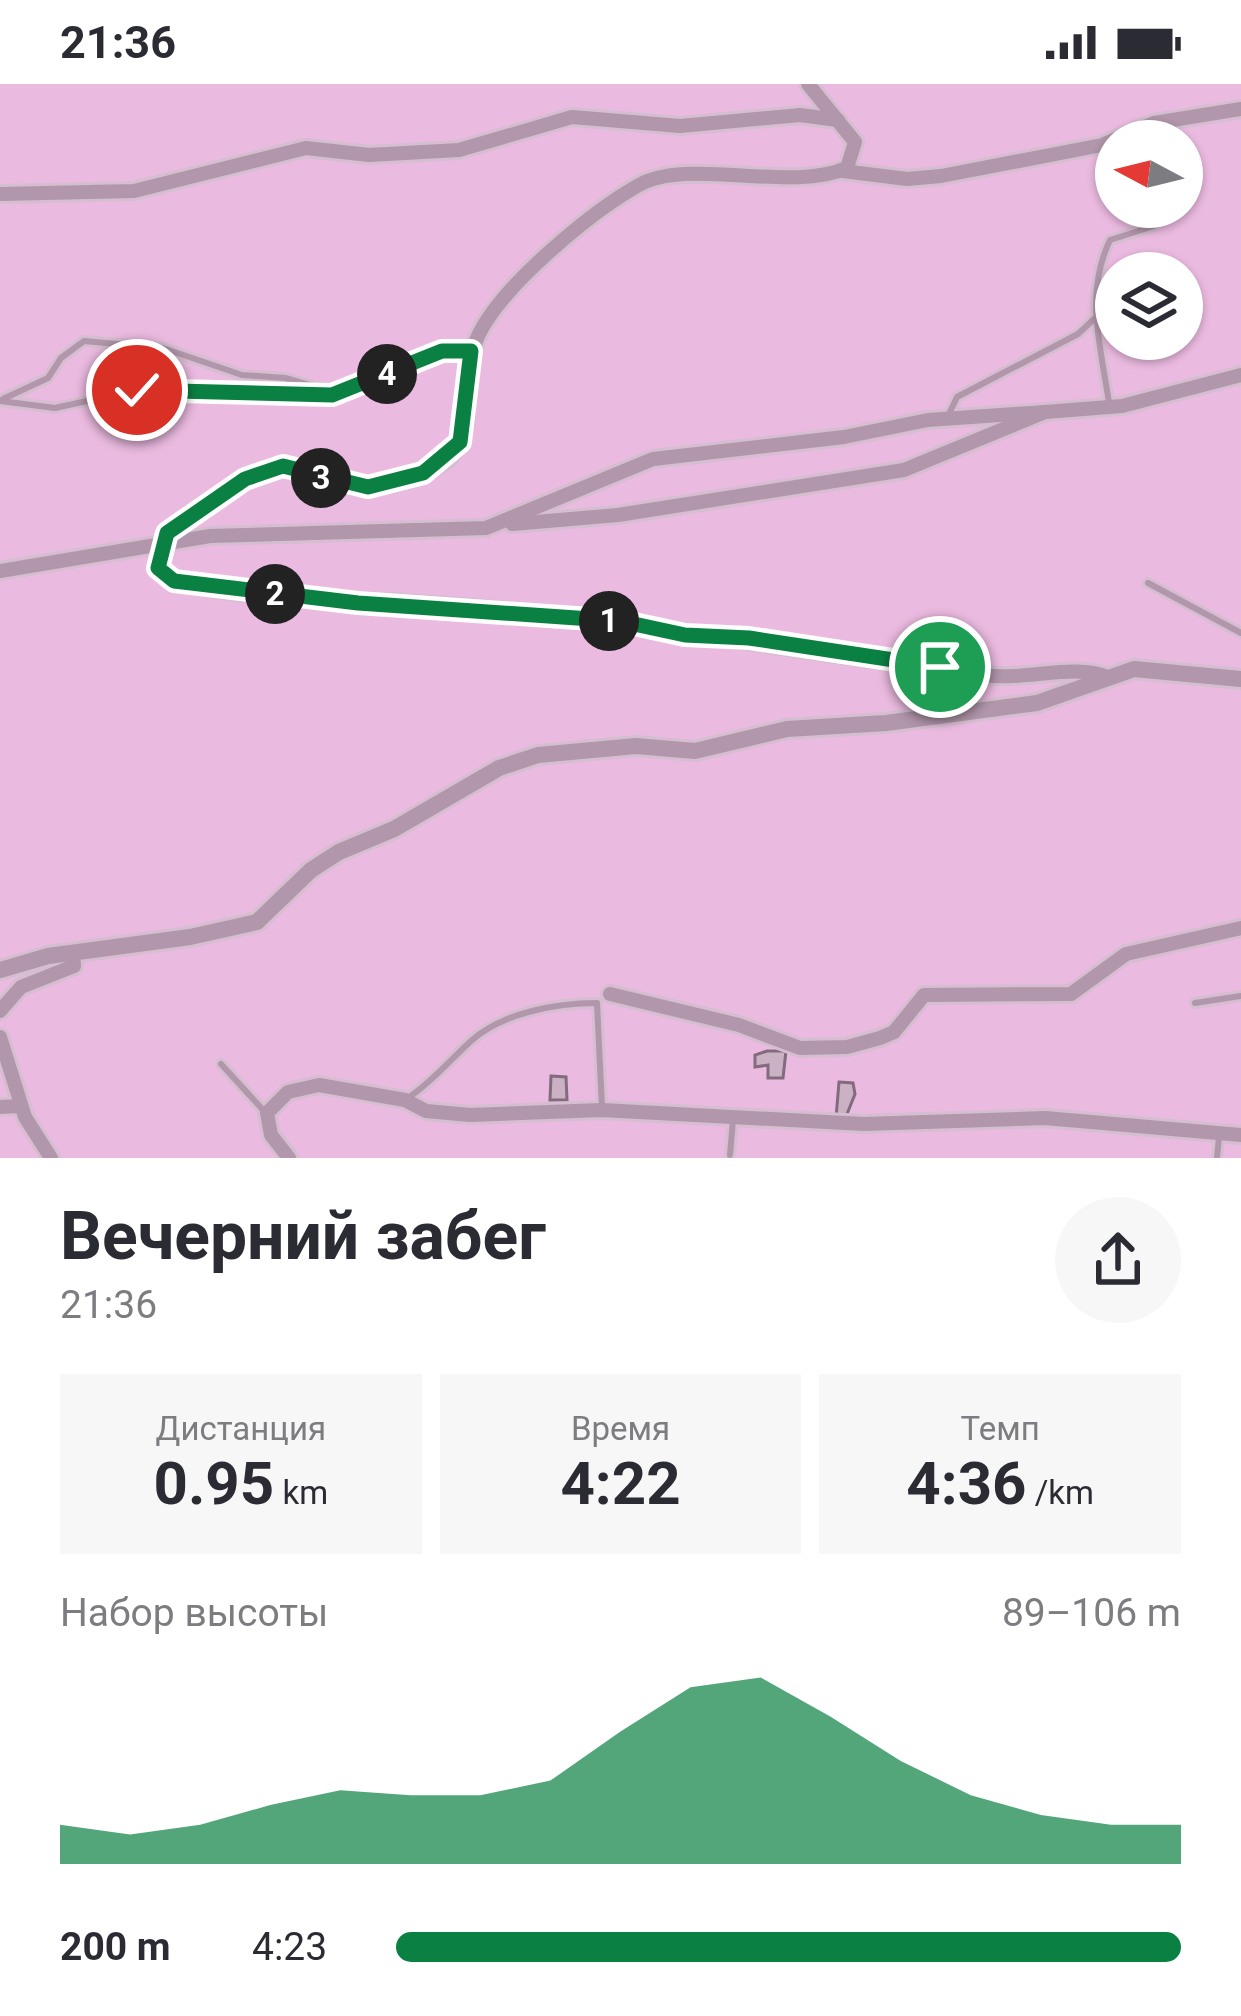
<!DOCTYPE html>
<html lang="ru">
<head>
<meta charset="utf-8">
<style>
	body { margin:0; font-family:Roboto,sans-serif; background:#f7f7f7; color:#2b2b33; height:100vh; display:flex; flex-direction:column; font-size:45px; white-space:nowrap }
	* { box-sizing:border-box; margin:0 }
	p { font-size:39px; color:#7c7c81 }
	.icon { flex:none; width:66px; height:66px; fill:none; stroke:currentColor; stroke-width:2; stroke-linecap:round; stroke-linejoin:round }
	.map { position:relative; height:1074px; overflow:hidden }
	.sheet { display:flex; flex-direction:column; background:#fff; flex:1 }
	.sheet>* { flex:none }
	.needle { width:78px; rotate:277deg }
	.fabs { position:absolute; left:1095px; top:36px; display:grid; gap:24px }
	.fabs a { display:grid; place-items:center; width:108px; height:108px; border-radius:50%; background:#fff; box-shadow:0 3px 9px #0004; font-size:60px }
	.pin { position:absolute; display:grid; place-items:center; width:102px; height:102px; color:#fff; margin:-51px; border:6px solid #fff; border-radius:50%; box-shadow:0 3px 12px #0007 }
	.km { position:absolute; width:60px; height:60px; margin:-30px; border-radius:50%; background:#222; color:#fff; font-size:33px; line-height:60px; text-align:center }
	.round { display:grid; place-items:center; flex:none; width:126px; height:126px; border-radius:63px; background:#f7f7f7 }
	.headline { display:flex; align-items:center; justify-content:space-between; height:204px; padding:0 60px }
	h1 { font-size:66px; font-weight:700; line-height:90px }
	.stats { display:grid; grid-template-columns:repeat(3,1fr); gap:18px; height:204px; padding:12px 60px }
	.stats div { display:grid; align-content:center; border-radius:0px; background:#f7f7f7; text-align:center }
	.stats b { font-size:60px; font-weight:700 }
	.stats small { font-size:33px; font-weight:400 }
	.stats p { font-size:33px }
	.chart { height:336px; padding:24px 60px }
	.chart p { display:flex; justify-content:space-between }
	.chart svg { width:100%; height:216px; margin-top:12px; fill:#0b8043; opacity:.7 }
	ul { padding:0 60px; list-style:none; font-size:39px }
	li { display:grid; grid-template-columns:192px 144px 1fr; align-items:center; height:90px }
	li i { height:30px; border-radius:15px; background:#0b8043 }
	.status { display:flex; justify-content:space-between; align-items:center; height:84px; padding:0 60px; background:#fff; direction:ltr }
	.status svg { height:33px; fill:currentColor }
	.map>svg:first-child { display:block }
</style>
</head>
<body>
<div class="status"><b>21:36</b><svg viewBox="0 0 49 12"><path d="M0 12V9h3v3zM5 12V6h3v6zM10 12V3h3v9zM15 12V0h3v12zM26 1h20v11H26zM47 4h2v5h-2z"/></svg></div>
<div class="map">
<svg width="1241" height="1074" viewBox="0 0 1241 1074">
	<rect width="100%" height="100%" fill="#fbe1f5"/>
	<path fill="#ebbae0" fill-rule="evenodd" d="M0 0H1241V1074H0ZM1116 57H1182V123H1116ZM1116 189H1182V255H1116Z"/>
	<g fill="#cab1c4" stroke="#816b7c" stroke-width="3">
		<path d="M767 967H786L783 994H768V981L755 983V971Z"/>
		<path d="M551 992 566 993 567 1016H550Z"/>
		<path d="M839 998 853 999 855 1010 845 1035 836 1034Z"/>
	</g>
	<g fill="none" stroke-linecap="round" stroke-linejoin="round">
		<defs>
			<g id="service">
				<path d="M3 315 48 294 61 274 84 257 163 264 242 291 285 294 334 308"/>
				<path d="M0 317 55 324 137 306 332 311 442 267 470 266"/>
				<path d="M1109 319C1101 263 1084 210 1110 156L1154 142"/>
				<path d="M949 330 957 313 1078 250 1094 235"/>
				<path d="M1148 499 1241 549"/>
				<path d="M1195 919 1241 912"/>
				<path d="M221 980 264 1027"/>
				<path d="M408 1014C433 997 449 977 471 957 502 929 556 919 597 919L602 1023"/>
				<path d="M730 1071 733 1036"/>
				<path d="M1217 1074 1219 1053"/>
			</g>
			<g id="minor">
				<path d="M808 0 855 58 847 84C789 109 688 73 639 101 591 128 504 200 479 250 462 285 473 323 460 358 447 390 385 406 354 402 330 399 307 388 283 382 240 395 201 420 167 449L158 483C176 513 348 517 388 518 588 528 785 565 984 591 1028 597 1072 579 1108 593"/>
				<path d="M843 87 907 95 941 92 1102 61 1154 39 1241 25"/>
				<path d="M0 110 134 107 306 64 369 71 459 66 572 33 680 42 800 31 838 36"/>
				<path d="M512 440 618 431 904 386 1045 328 1122 322 1241 291"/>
				<path d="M0 487 210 452 486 444 653 375 844 353 928 336 1045 328"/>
				<path d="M610 910 739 941 800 964 847 963 880 954 894 948 924 911 1071 910 1126 870 1241 844"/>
				<path d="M0 927 21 903 74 882 73 868"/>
				<path d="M0 953 25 1033 51 1074"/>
				<path d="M0 1023 21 1022"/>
				<path d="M289 1074 271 1051 267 1029 288 1008 319 1001 405 1016 426 1027 470 1031 602 1026 864 1040 1045 1034 1241 1051"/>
			</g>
			<path id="tertiary" d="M0 886 48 872 190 853 257 838 311 786 339 768 394 745 499 684 538 671 636 662 695 667 787 645 886 639 1037 619 1134 585 1241 595"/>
		</defs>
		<use href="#service" stroke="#d4becf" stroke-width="12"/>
		<use href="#minor" stroke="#d4becf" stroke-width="20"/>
		<use href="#tertiary" stroke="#d4becf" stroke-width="22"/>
		<use href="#service" stroke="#b296ab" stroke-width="6"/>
		<use href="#minor" stroke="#b296ab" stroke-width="14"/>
		<use href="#tertiary" stroke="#b296ab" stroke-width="16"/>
	</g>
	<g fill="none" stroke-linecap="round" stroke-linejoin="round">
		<defs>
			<path id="route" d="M137 306 332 311 442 267H471L460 358 423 389 368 403 283 382 245 395 167 449 158 484 174 497 358 519 620 537 685 551 749 554 940 583"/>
		</defs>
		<use href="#route" stroke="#fff" stroke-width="24"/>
		<use href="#route" stroke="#0b8043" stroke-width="15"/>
	</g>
</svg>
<div class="fabs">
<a><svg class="needle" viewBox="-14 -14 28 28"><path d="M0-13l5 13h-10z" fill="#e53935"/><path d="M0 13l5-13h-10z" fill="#7c7c81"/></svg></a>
<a><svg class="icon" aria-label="layers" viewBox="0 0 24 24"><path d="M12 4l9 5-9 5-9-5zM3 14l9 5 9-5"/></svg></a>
</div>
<div class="pin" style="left:940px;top:583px;background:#1e9e55"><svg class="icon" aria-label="arrive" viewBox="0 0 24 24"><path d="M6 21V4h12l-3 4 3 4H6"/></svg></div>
<div class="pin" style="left:137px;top:306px;background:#d93025"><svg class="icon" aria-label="check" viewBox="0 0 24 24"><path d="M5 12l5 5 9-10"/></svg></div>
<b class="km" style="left:609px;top:537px">1</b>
<b class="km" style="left:275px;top:510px">2</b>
<b class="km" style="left:321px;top:394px">3</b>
<b class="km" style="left:387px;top:290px">4</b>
</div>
<section class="sheet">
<div class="headline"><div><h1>Вечерний забег</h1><p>21:36</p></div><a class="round"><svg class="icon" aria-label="share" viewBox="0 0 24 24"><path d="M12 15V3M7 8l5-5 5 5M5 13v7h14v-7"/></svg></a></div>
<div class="stats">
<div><p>Дистанция</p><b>0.95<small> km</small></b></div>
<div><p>Время</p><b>4:22</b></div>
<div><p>Темп</p><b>4:36<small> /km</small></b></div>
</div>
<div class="chart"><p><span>Набор высоты</span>89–106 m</p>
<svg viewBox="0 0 160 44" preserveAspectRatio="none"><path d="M0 44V36L10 38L20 36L30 32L40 29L50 30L60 30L70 27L80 17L90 8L100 6L110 14L120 23L130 30L140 34L150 36L160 36V44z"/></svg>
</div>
<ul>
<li><b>200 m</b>4:23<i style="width:100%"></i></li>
</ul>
</section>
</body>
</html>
